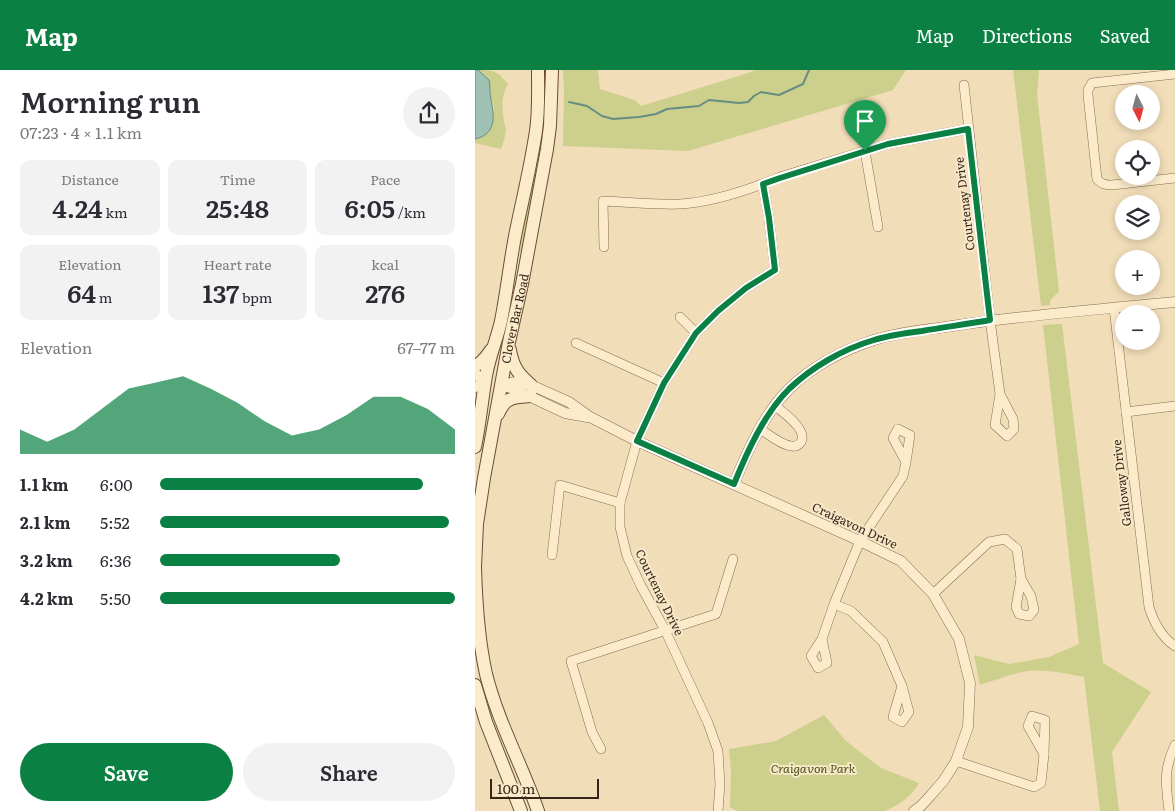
<!DOCTYPE html>
<html lang="en">
<head>
<meta charset="utf-8">
<style>
	body { margin:0; font-family:Literata,serif; background:#f2f2f3; color:#2b2b33; height:100vh; display:flex; flex-direction:column; font-size:19px; white-space:nowrap }
	* { box-sizing:border-box; margin:0 }
	p { font-size:16px; color:#7c7c81 }
	.icon { flex:none; width:28px; height:28px; fill:none; stroke:currentColor; stroke-width:2; stroke-linecap:round; stroke-linejoin:round }
	.map { position:relative; flex:1; overflow:hidden }
	.sheet { display:flex; flex-direction:column; background:#fff; width:475px }
	.sheet>* { flex:none }
	.needle { width:32px; rotate:174deg }
	.fabs { position:absolute; left:640px; top:15px; display:grid; gap:10px }
	.fabs a { display:grid; place-items:center; width:45px; height:45px; border-radius:50%; background:#fff; box-shadow:0 2px 8px #0003; font-size:25px }
	.scale { position:absolute; left:15px; bottom:12px; width:109px; box-sizing:border-box; padding-left:5px; border:2px solid #362519; border-top:0; font-size:14px; line-height:18px; white-space:nowrap; color:#362519; -webkit-text-stroke:4px #f8e8c8; paint-order:stroke }
	.pin { position:absolute; display:grid; place-items:center; width:42px; height:42px; color:#fff; margin:-51px -21px; border-radius:50% 50% 50% 0; rotate:-45deg; box-shadow:0 0 5px #0007 }
	.pin .icon { rotate:45deg }
	.round { display:grid; place-items:center; flex:none; width:52px; height:52px; border-radius:26px; background:#f2f2f3 }
	.headline { display:flex; align-items:center; justify-content:space-between; height:85px; padding:0 20px }
	h1 { font-size:28px; font-weight:600; line-height:38px }
	.stats { display:grid; grid-template-columns:repeat(3,1fr); gap:8px; height:85px; padding:5px 20px }
	.stats div { display:grid; align-content:center; border-radius:10px; background:#f2f2f3; text-align:center }
	.stats b { font-size:25px; font-weight:600 }
	.stats small { font-size:14px; font-weight:400 }
	.stats p { font-size:14px }
	.chart { height:140px; padding:10px 20px }
	.chart p { display:flex; justify-content:space-between }
	.chart svg { width:100%; height:90px; margin-top:5px; fill:#0b8043; opacity:.7 }
	.primary-button { display:flex; gap:10px; margin-top:auto; padding:10px 20px }
	.primary-button a { flex:1; height:58px; border-radius:30px; background:#0b8043; color:#fff; font-size:20px; font-weight:600; line-height:58px; text-align:center }
	.primary-button a+a { background:#f2f2f3; color:#2b2b33 }
	ul { padding:0 20px; list-style:none; font-size:16px }
	li { display:grid; grid-template-columns:80px 60px 1fr; align-items:center; height:38px }
	li i { height:12px; border-radius:6px; background:#0b8043 }
	header { display:flex; align-items:center; gap:30px; box-sizing:border-box; height:70px; padding:0 25px; background:#0b8043; color:#fff }
	header strong { font-size:24px }
	nav { display:flex; gap:28px; margin-inline-start:auto; font-size:18px }
	main { display:flex; flex:1; min-height:0 }
	.map>svg:first-child { display:block }
</style>
</head>
<body>
<header>
<strong>Map</strong>
<nav><a>Map</a><a>Directions</a><a>Saved</a></nav>
</header>
<main>
<section class="sheet">
<div class="headline"><div><h1>Morning run</h1><p>07:23 · 4 × 1.1 km</p></div><a class="round"><svg class="icon" aria-label="share" viewBox="0 0 24 24"><path d="M12 15V3M7 8l5-5 5 5M5 13v7h14v-7"/></svg></a></div>
<div class="stats">
<div><p>Distance</p><b>4.24<small> km</small></b></div>
<div><p>Time</p><b>25:48</b></div>
<div><p>Pace</p><b>6:05<small> /km</small></b></div>
</div>
<div class="stats">
<div><p>Elevation</p><b>64<small> m</small></b></div>
<div><p>Heart rate</p><b>137<small> bpm</small></b></div>
<div><p>kcal</p><b>276</b></div>
</div>
<div class="chart"><p><span>Elevation</span>67–77 m</p>
<svg viewBox="0 0 160 44" preserveAspectRatio="none"><path d="M0 44V32L10 38L20 32L30 22L40 12L50 9L60 6L70 12L80 19L90 28L100 35L110 32L120 25L130 16L140 16L150 22L160 32V44z"/></svg>
</div>
<ul>
<li><b>1.1 km</b>6:00<i style="width:89%"></i></li>
<li><b>2.1 km</b>5:52<i style="width:98%"></i></li>
<li><b>3.2 km</b>6:36<i style="width:61%"></i></li>
<li><b>4.2 km</b>5:50<i style="width:100%"></i></li>
</ul>
<div class="primary-button"><a>Save</a><a>Share</a></div>
</section>
<div class="map">
<svg width="700" height="741" viewBox="0 0 700 741">
	<rect width="100%" height="100%" fill="#f1ddb8"/>
	<g fill="#ccd08c">
		<path d="M3 0C20 0 22 1 33 14 26 25 27 39 29 51 29 52 31 58 31 59 31 65 28 73 26 79L0 73V69L4 68 19 39 15 21 14 10Z"/>
		<path d="M88 0H123L125 19 160 30 166 36 273 3 280 0H431L418 20 213 81 88 76 89 23Z"/>
		<path d="M538 0H564L562 24 584 221 575 231V235L566 236Z"/>
		<path d="M68 33C71 59 65 84 61 110 56 134 51 158 47 182H45L47 160Z"/>
		<path d="M587 254 628 593 676 622 637 682 644 741H625L609 607C588 603 564 597 543 603 530 606 518 611 505 615L499 585 534 594 574 587 604 574 568 255Z"/>
		<path d="M349 645 371 671 406 698 444 713C436 727 425 734 410 741H265L260 740 255 737 256 700 254 679 301 671Z"/>
	</g>
	<path fill="#9ec1b4" stroke="#658e82" d="M0 0H3L14 10C15 14 15 18 15 22 17 40 26 63 0 69Z"/>
	<g fill="none" stroke-linecap="round" stroke-linejoin="round">
		<path stroke="#658e82" stroke-width="2" d="M94 32 112 36 127 46 138 49 164 47 181 44 192 39 224 36 234 30 264 33 273 32 279 26 286 22 304 25 328 14 334 0"/>
		<defs>
			<g id="minor">
				<path d="M700 4 617 13 613 20V25L622 109C626 114 630 115 637 115L700 108"/>
				<path d="M489 15 515 250 525 324 520 355 532 366 539 359 538 349 525 324"/>
				<path d="M390 81 403 157"/>
				<path d="M129 177 128 131C154 132 180 135 205 134 237 132 276 119 305 107L413 74 493 59"/>
				<path d="M639 238 674 537C679 553 686 567 700 576"/>
				<path d="M205 247 221 263"/>
				<path d="M101 273 189 313"/>
				<path d="M651 342 700 336"/>
				<path d="M285 359C293 364 306 375 316 376 320 377 323 376 326 372 333 360 308 342 300 336"/>
				<path d="M77 485 85 415 145 433"/>
				<path d="M546 509 556 526 559 540 554 546 544 544 541 537Z"/>
				<path d="M458 524 514 472 530 469 542 479 546 509"/>
				<path d="M359 534 376 541 408 572 427 616"/>
				<path d="M347 569 352 593 343 598 336 586 347 569 359 534 385 471 428 406 431 392 435 365 423 359 418 368 431 392"/>
				<path d="M427 616 434 642 427 652 418 647Z"/>
				<path d="M557 646 570 650 569 684 553 656Z"/>
				<path d="M126 679 117 662 96 591 241 544 258 489"/>
				<path d="M481 691 559 717 566 713 569 684"/>
				<path d="M243 741 245 714 243 681 233 653 190 560 166 516 152 486 145 457V433L162 371 189 313 221 263 243 241 271 218 300 200 294 148 288 114"/>
				<path d="M694 741C691 714 688 701 700 675"/>
			</g>
			<g id="tertiary">
				<path d="M0 303 10 313 0 317"/>
				<path d="M27 315 41 312 56 315 94 332 115 347 162 371 385 471 426 491 458 524 484 569 495 613 493 657 481 691 469 710 456 725 446 736 439 741"/>
				<path d="M27 315 39 319 90 343 112 347"/>
				<path d="M259 414C272 382 288 345 314 319 336 297 368 280 399 270 424 262 451 260 477 256 551 245 626 239 700 232"/>
			</g>
			<g id="secondary">
				<path d="M35 280C38 297 43 304 56 315"/>
				<path d="M0 296C7 293 12 286 16 280"/>
				<path d="M23 344C31 326 38 328 56 326"/>
				<path d="M0 377C5 353 7 329 11 306 14 287 22 269 26 251 32 221 35 191 41 161 48 128 56 94 61 61 64 41 63 20 63 0"/>
				<path id="s1" d="M0 497 2 454 9 408 34 272 47 214 72 79 75 56 77 0"/>
				<path d="M0 497C1 533 3 568 11 604 23 652 47 695 63 741"/>
				<path d="M0 615 11 652 46 741"/>
			</g>
		</defs>
		<use href="#minor" stroke="#886c52" stroke-width="10"/>
		<use href="#tertiary" stroke="#886c52" stroke-width="11"/>
		<use href="#secondary" stroke="#6a4d36" stroke-width="14"/>
		<use href="#minor" stroke="#fcebcb" stroke-width="9"/>
		<use href="#tertiary" stroke="#fcebcb" stroke-width="10"/>
		<use href="#secondary" stroke="#fcebcb" stroke-width="12"/>
	</g>
	<g fill="none" stroke-linecap="round" stroke-linejoin="round">
		<defs>
			<path id="route" d="M493 59 515 250C493 254 470 257 447 261 431 263 415 265 399 270 368 279 337 297 314 319 289 344 272 382 259 414L162 371 189 313 221 263 243 241 271 218 300 200 294 148 288 114 305 108 413 74Z"/>
		</defs>
		<use href="#route" stroke="#fff" stroke-width="10"/>
		<use href="#route" stroke="#0b8043" stroke-width="6"/>
	</g>
	<g text-anchor="middle" dominant-baseline="central" stroke-width="4" stroke-linejoin="round" paint-order="stroke">
		<g font-size="12" fill="#362519" stroke="#f8e8c8">
			<text transform="translate(489 134) rotate(-97)">Courtenay Drive</text>
			<text stroke="none"><textPath href="#s1" startOffset="252">Clover Bar Road</textPath></text>
			<text transform="translate(646 413) rotate(-97)">Galloway Drive</text>
			<text transform="translate(380 455) rotate(25)">Craigavon Drive</text>
			<text transform="translate(185 522) rotate(64)">Courtenay Drive</text>
		</g>
		<g font-size="12" font-style="italic" fill="#49541d" stroke="#f8e8c8">
			<text x="338" y="698">Craigavon Park</text>
		</g>
	</g>
</svg>
<div class="fabs">
<a><svg class="needle" viewBox="-14 -14 28 28"><path d="M0-13l5 13h-10z" fill="#e53935"/><path d="M0 13l5-13h-10z" fill="#7c7c81"/></svg></a>
<a><svg class="icon" aria-label="locate" viewBox="0 0 24 24"><circle cx="12" cy="12" r="6"/><path d="M12 2v4M12 18v4M2 12h4M18 12h4"/></svg></a>
<a><svg class="icon" aria-label="layers" viewBox="0 0 24 24"><path d="M12 4l9 5-9 5-9-5zM3 14l9 5 9-5"/></svg></a>
<a>+</a>
<a>−</a>
</div>
<div class="scale">100 m</div>
<div class="pin" style="left:390px;top:81px;background:#1e9e55"><svg class="icon" aria-label="arrive" viewBox="0 0 24 24"><path d="M6 21V4h12l-3 4 3 4H6"/></svg></div>
</div>
</main>
</body>
</html>
